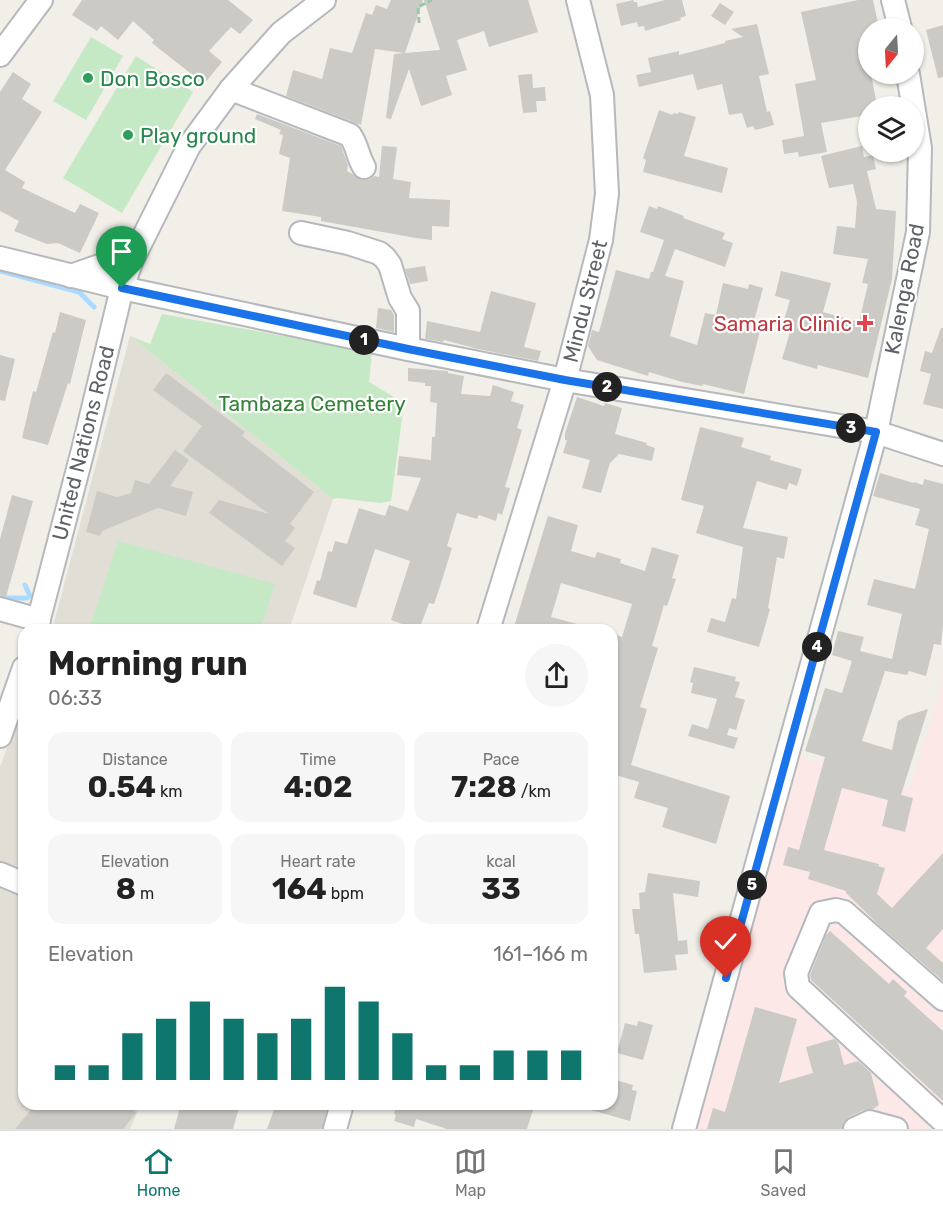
<!DOCTYPE html>
<html lang="en">
<head>
<meta charset="utf-8">
<style>
	body { margin:0; font-family:Rubik,sans-serif; background:#f6f6f6; color:#222; height:100vh; display:flex; flex-direction:column; font-size:22px; white-space:nowrap }
	* { box-sizing:border-box; margin:0 }
	p { font-size:20px; color:#767676 }
	.icon { flex:none; width:33px; height:33px; fill:none; stroke:currentColor; stroke-width:2; stroke-linecap:round; stroke-linejoin:round }
	.map { position:relative; flex:1; overflow:hidden }
	.side { position:absolute; left:18px; top:624px; width:600px; height:486px; display:flex; flex-direction:column; background:#fff; border-radius:18px; box-shadow:0 2px 4px #0004 }
	.side>* { flex:none }
	.needle { width:39px; rotate:198deg }
	.buttons { position:absolute; left:858px; top:18px; display:grid; gap:12px }
	.buttons a { display:grid; place-items:center; width:66px; height:66px; border-radius:50%; background:#fff; box-shadow:0 2px 4px #0004; font-size:30px }
	.pin { position:absolute; display:grid; place-items:center; width:51px; height:51px; color:#fff; margin:-62px -26px; border-radius:50% 50% 50% 0; rotate:-45deg; box-shadow:0 0 6px #0007 }
	.pin .icon { rotate:45deg }
	.km { position:absolute; width:30px; height:30px; margin:-15px; border-radius:50%; background:#222; color:#fff; font-size:16px; line-height:30px; text-align:center }
	.round { display:grid; place-items:center; flex:none; width:63px; height:63px; border-radius:32px; background:#f6f6f6 }
	.overview { display:flex; align-items:center; justify-content:space-between; height:102px; padding:0 30px }
	h1 { font-size:33px; font-weight:700; line-height:45px }
	.metrics { display:grid; grid-template-columns:repeat(3,1fr); gap:9px; height:102px; padding:6px 30px }
	.metrics div { display:grid; align-content:center; border-radius:15px; background:#f6f6f6; text-align:center }
	.metrics b { font-size:30px; font-weight:700 }
	.metrics small { font-size:16px; font-weight:400 }
	.metrics p { font-size:16px }
	.chart { height:168px; padding:12px 30px }
	.chart p { display:flex; justify-content:space-between }
	.chart svg { width:100%; height:108px; margin-top:6px; stroke:#0f766e; stroke-width:6 }
	.tab-bar { display:flex; justify-content:space-around; align-items:center; height:84px; border-top:2px solid #e0e0e0; background:#fff; font-size:16px; color:#767676 }
	.tab-bar a { display:grid; justify-items:center; gap:3px }
	.tab-bar .current { color:#0f766e }
	.map>svg:first-child { display:block }
</style>
</head>
<body>
<div class="map">
<svg width="943" height="1129" viewBox="0 0 943 1129">
	<rect width="100%" height="100%" fill="#f1efe8"/>
	<g fill="#e1ded6">
		<path d="M130 336 333 499 289 630H52Z"/>
		<path d="M24 703V1104H141L130 1129H0V767Z"/>
	</g>
	<path fill="#fce8e6" d="M943 674V1129H693L757 893 799 756 909 790 940 691Z"/>
	<g fill="#c5e8c5">
		<path d="M91 37 123 56 86 120 53 101Z"/>
		<path d="M136 56 193 92 122 213 63 178Z"/>
		<path d="M162 314 372 352 369 382 404 403 391 501 380 503 338 498 333 499 130 336 150 344Z"/>
		<path d="M118 541 275 584 260 630H89Z"/>
	</g>
	<g fill="none" stroke-linecap="round" stroke-linejoin="round">
		<g stroke="#aadaff" stroke-width="5">
			<path d="M0 271 79 292 94 307"/>
			<path d="M0 598H27L30 596 25 585"/>
		</g>
	</g>
	<g fill="#cccac5">
		<path d="M82 0H228L253 20 240 34 231 27 209 51 222 62 200 89 190 80 194 76 152 43 154 40 133 21 118 40 101 26 97 31 72 15Z"/>
		<path d="M391 0H423L405 53 440 50 424 0H528L538 32 489 47 484 31 457 40 467 70 446 76 452 95 421 106 409 69 391 119 386 118 394 54 404 53 375 49 361 125 286 96 293 70 322 79 330 48 352 53 366 13 372 15 376 5 387 9Z"/>
		<path d="M633 0 634 2H637L638 7 665 0H682L686 16 680 18 681 20 645 31 644 26 638 27 637 22 621 26 616 4Z"/>
		<path d="M858 0H873L879 28H868V74H871L877 106H868V115L821 123 827 152 799 157 798 152 784 154 782 140 804 136 795 84 816 80 801 12Z"/>
		<path d="M720 3 734 12 725 25 711 16Z"/>
		<path d="M757 24 769 74 759 76 767 112 770 111 774 125 755 130 753 126 747 128 742 113 729 115 722 84 697 90 693 74 639 87 636 75 651 72 648 58 679 51V55L725 43V41L743 37 731 29Z"/>
		<path d="M943 25V77L938 78 926 30Z"/>
		<path d="M13 72 31 84 22 99 42 112 5 170 25 182 22 188 75 213 80 204 99 213 80 253 58 243 47 244 14 231 19 221 0 211V92Z"/>
		<path d="M532 74 533 88 545 87 546 101H536L537 112 523 113 518 75Z"/>
		<path d="M659 110 673 115V113L678 114 679 112 696 117 684 156 728 168 722 193 643 172 646 160 643 158Z"/>
		<path d="M257 114 341 146 348 165 347 171 363 180 370 179 374 176 379 177 382 146 397 147 393 179 411 182 409 198 450 200 449 227 432 226V240L416 238 321 221V217L282 211 290 158 279 154 283 135 279 134 281 130 255 119Z"/>
		<path d="M862 146 864 157 873 155 876 169 867 171 876 209 896 211 892 279 868 378 818 365 817 369 782 359 790 332 781 330 790 300 775 296 781 271 831 283 823 312 859 322 868 284 862 283 868 259 833 254 837 226 855 228 857 202 853 184 829 188 821 156Z"/>
		<path d="M649 206 657 209 658 206 684 216 683 218 725 233 722 239 733 243 725 267 675 249 665 276 684 281 670 336 697 345 705 313 716 315 723 283 748 289 749 284 763 288 754 321 762 323 744 394 703 384 702 386 682 382 649 372 648 376 597 360 588 346 592 330 599 332 616 270 649 279 651 272H653L664 240 640 232Z"/>
		<path d="M425 266 428 281 410 284 405 269Z"/>
		<path d="M491 291 536 303 524 347 541 351 538 361 478 349 444 340 443 342 425 339 427 321 480 332Z"/>
		<path d="M378 308 391 310 394 315V332L376 328Z"/>
		<path d="M60 312 86 320 70 384 68 383 48 445 22 438 33 391 36 392 53 332 55 333Z"/>
		<path d="M941 328H943V409L923 404 931 374 920 371 925 351 932 353Z"/>
		<path d="M0 355 15 359 5 401 0 400Z"/>
		<path d="M408 368 448 371V373L464 376 461 394 490 396 493 385 514 392 511 401 524 405 517 428 522 430 505 487 510 488 502 515 498 513 496 521 479 515 477 519 457 513 447 546 452 548 442 580 434 604 429 603 419 630 391 620 410 561 375 549 356 608 313 594 317 580 320 581 328 551 332 552 335 541 347 544 359 508 385 516 389 505 408 511 421 478 397 475 399 456 431 460 432 437H435L437 403 430 402 431 386H425V383L408 381Z"/>
		<path d="M166 373 245 432 242 436 314 492 290 524 295 528 285 541 295 548 282 566 209 513 219 500 269 514 183 451 202 426 153 390Z"/>
		<path d="M577 397 604 406 605 403 622 408 615 434 647 443 646 445 655 448 652 461 619 454 610 463 601 493 582 488 590 460 563 453 567 440H565V433Z"/>
		<path d="M700 427 744 438 741 447 771 456 770 460 802 469 797 486 789 483 787 490 757 481 743 528 788 537 784 559 777 557 768 608 770 609 759 647 707 632 711 618 725 622 732 598 736 599 743 547 696 533 704 506 681 500Z"/>
		<path d="M175 450 189 460 170 486 193 492 186 516 158 508 102 531 100 536 86 532 97 491 117 497 131 493 135 480 149 484Z"/>
		<path d="M880 473 914 483V482L923 485 924 479 943 484V624L941 645 934 644 926 676 909 671 907 675 885 671 862 741 892 750 898 721 906 716 928 709 901 795 913 798 905 832 882 826 888 800 842 788 824 850 879 864 878 866 885 868 877 894 892 908 943 853V929L926 948 943 963V981L881 927 846 893V891L808 879 810 872 783 865 788 847 799 850 825 757 805 751 825 688 842 693 852 661 832 655 838 631 864 637 860 651 892 659 902 614 867 605 874 579 915 589 921 564 929 529 915 525 920 509 873 496Z"/>
		<path d="M12 495 33 501 6 597 0 596V539Z"/>
		<path d="M548 516 578 525 571 551 595 558 597 552 621 559 620 563 645 571 652 547 679 555 672 578 676 579 667 606 664 605 652 646 658 648 640 707 647 709 631 765 730 796 716 844 662 827 668 808 634 798 639 782 612 774V634L622 637 632 604 561 583 551 617 585 626 584 630H513Z"/>
		<path d="M694 667 736 677 735 681 740 682 735 697 745 700 736 730 729 728 727 735 738 738 734 749 688 736 692 724 708 729 717 699 691 693 693 683 690 682Z"/>
		<path d="M648 873 700 881 698 897 673 893 678 941 687 940 688 954 675 955 677 970 644 973 639 934H635L632 909H640L639 893 645 892Z"/>
		<path d="M830 931 889 984 893 979 907 992 904 996 943 1031V1101L811 980 810 975 826 935Z"/>
		<path d="M755 1007 797 1019 779 1083 813 1073 806 1047 834 1039 838 1042 844 1065 858 1061 871 1073 879 1105 873 1109 864 1110 849 1117 844 1122 842 1129H707L713 1108 725 1112Z"/>
		<path d="M638 1021 653 1025 643 1060 617 1053 625 1023 637 1026Z"/>
		<path d="M616 1080 633 1085 632 1090 637 1091 630 1121 584 1108V1104H612V1087L614 1088Z"/>
		<path d="M36 1104H125L136 1113 123 1129H15Z"/>
		<path d="M181 1104H240L233 1129H174Z"/>
		<path d="M276 1104H328L322 1129H267Z"/>
		<path d="M397 1104H466L486 1110 488 1104H535L527 1129H447L416 1119 414 1127 394 1121 396 1115 394 1114Z"/>
	</g>
	<g fill="none" stroke-linecap="round" stroke-linejoin="round">
		<defs>
			<g id="minor">
				<path d="M893 0 900 28"/>
				<path d="M0 55 41 0"/>
				<path d="M231 89 350 135C358 147 357 155 364 167"/>
				<path d="M301 233 348 243 379 253 385 258 390 265 400 298 408 311V349"/>
				<path d="M0 258 122 288 408 349 565 380 876 432 943 454"/>
				<path d="M71 276 108 263 132 260"/>
				<path d="M0 609 39 620"/>
				<path d="M36 630 83 450 122 288 132 260 189 146 231 89 281 33 324 0"/>
				<path d="M488 630 565 380 601 240 607 194 602 95 578 0"/>
				<path d="M0 736 24 668"/>
				<path d="M0 874 24 884"/>
				<path d="M943 999 844 912 836 910 821 913 796 973 798 987 943 1121"/>
				<path d="M335 1129 342 1104"/>
				<path d="M684 1129 876 432 918 232 920 148 908 74"/>
				<path d="M855 1129 870 1122 896 1129"/>
			</g>
		</defs>
		<use href="#minor" stroke="#b5b8bc" stroke-width="26"/>
		<path stroke="#9cc7a9" stroke-width="3" stroke-dasharray="6 3" stroke-linecap="butt" d="M419 23 418 7 432 0"/>
		<use href="#minor" stroke="#fff" stroke-width="22"/>
	</g>
	<g fill="none" stroke-linecap="round" stroke-linejoin="round">
		<defs>
			<path id="route" d="M122 288 408 349 565 380 876 432 726 978"/>
		</defs>
		<use href="#route" stroke="#fff" stroke-width="12"/>
		<use href="#route" stroke="#1a73e8" stroke-width="8"/>
	</g>
	<g fill="#2e9e5b" stroke="#fff" stroke-width="2">
		<circle cx="88" cy="78" r="6"/>
		<circle cx="128" cy="135" r="6"/>
	</g>
	<path fill="#e0444e" stroke="#fff" stroke-width="2" d="M862 314h6v6h6v6h-6v6h-6v-6h-6v-6h6z"/>
	<g text-anchor="middle" dominant-baseline="central" stroke-width="4.5" stroke-linejoin="round" paint-order="stroke">
		<g font-size="21" fill="#27864d" stroke="#fff" text-anchor="start">
			<text x="100" y="78">Don Bosco</text>
			<text x="140" y="135">Play ground</text>
		</g>
		<g font-size="21" fill="#5f6368" stroke="#fff">
			<text transform="translate(904 289) rotate(-79)">Kalenga Road</text>
			<text transform="translate(585 301) rotate(-76)">Mindu Street</text>
			<text transform="translate(83 443) rotate(-76)">United Nations Road</text>
		</g>
		<g font-size="21" fill="#be3a42" stroke="#fff" text-anchor="end">
			<text x="852" y="323">Samaria Clinic</text>
		</g>
		<g font-size="21" fill="#348238" stroke="#fff">
			<text x="312" y="403">Tambaza Cemetery</text>
		</g>
	</g>
</svg>
<div class="buttons">
<a><svg class="needle" viewBox="-14 -14 28 28"><path d="M0-13l5 13h-10z" fill="#e53935"/><path d="M0 13l5-13h-10z" fill="#767676"/></svg></a>
<a><svg class="icon" aria-label="layers" viewBox="0 0 24 24"><path d="M12 4l9 5-9 5-9-5zM3 14l9 5 9-5"/></svg></a>
</div>
<div class="pin" style="left:122px;top:288px;background:#1e9e55"><svg class="icon" aria-label="arrive" viewBox="0 0 24 24"><path d="M6 21V4h12l-3 4 3 4H6"/></svg></div>
<div class="pin" style="left:726px;top:978px;background:#d93025"><svg class="icon" aria-label="check" viewBox="0 0 24 24"><path d="M5 12l5 5 9-10"/></svg></div>
<b class="km" style="left:364px;top:340px">1</b>
<b class="km" style="left:607px;top:387px">2</b>
<b class="km" style="left:851px;top:428px">3</b>
<b class="km" style="left:817px;top:647px">4</b>
<b class="km" style="left:752px;top:885px">5</b>
<section class="side">
<div class="overview"><div><h1>Morning run</h1><p>06:33</p></div><a class="round"><svg class="icon" aria-label="share" viewBox="0 0 24 24"><path d="M12 15V3M7 8l5-5 5 5M5 13v7h14v-7"/></svg></a></div>
<div class="metrics">
<div><p>Distance</p><b>0.54<small> km</small></b></div>
<div><p>Time</p><b>4:02</b></div>
<div><p>Pace</p><b>7:28<small> /km</small></b></div>
</div>
<div class="metrics">
<div><p>Elevation</p><b>8<small> m</small></b></div>
<div><p>Heart rate</p><b>164<small> bpm</small></b></div>
<div><p>kcal</p><b>33</b></div>
</div>
<div class="chart"><p><span>Elevation</span>161–166 m</p>
<svg viewBox="0 0 160 44" preserveAspectRatio="none"><path d="M5 44V38M15 44V38M25 44V25M35 44V19M45 44V12M55 44V19M65 44V25M75 44V19M85 44V6M95 44V12M105 44V25M115 44V38M125 44V38M135 44V32M145 44V32M155 44V32"/></svg>
</div>
</section>
</div>
<nav class="tab-bar">
<a class="current"><svg class="icon" aria-label="home" viewBox="0 0 24 24"><path d="M3 11l9-7 9 7M6 9v11h12V9"/></svg>Home</a>
<a><svg class="icon" aria-label="map" viewBox="0 0 24 24"><path d="M3 6l6-2 6 2 6-2v14l-6 2-6-2-6 2zM9 4v14M15 6v14"/></svg>Map</a>
<a><svg class="icon" aria-label="saved" viewBox="0 0 24 24"><path d="M7 4h10v16l-5-4-5 4z"/></svg>Saved</a>
</nav>
</body>
</html>
